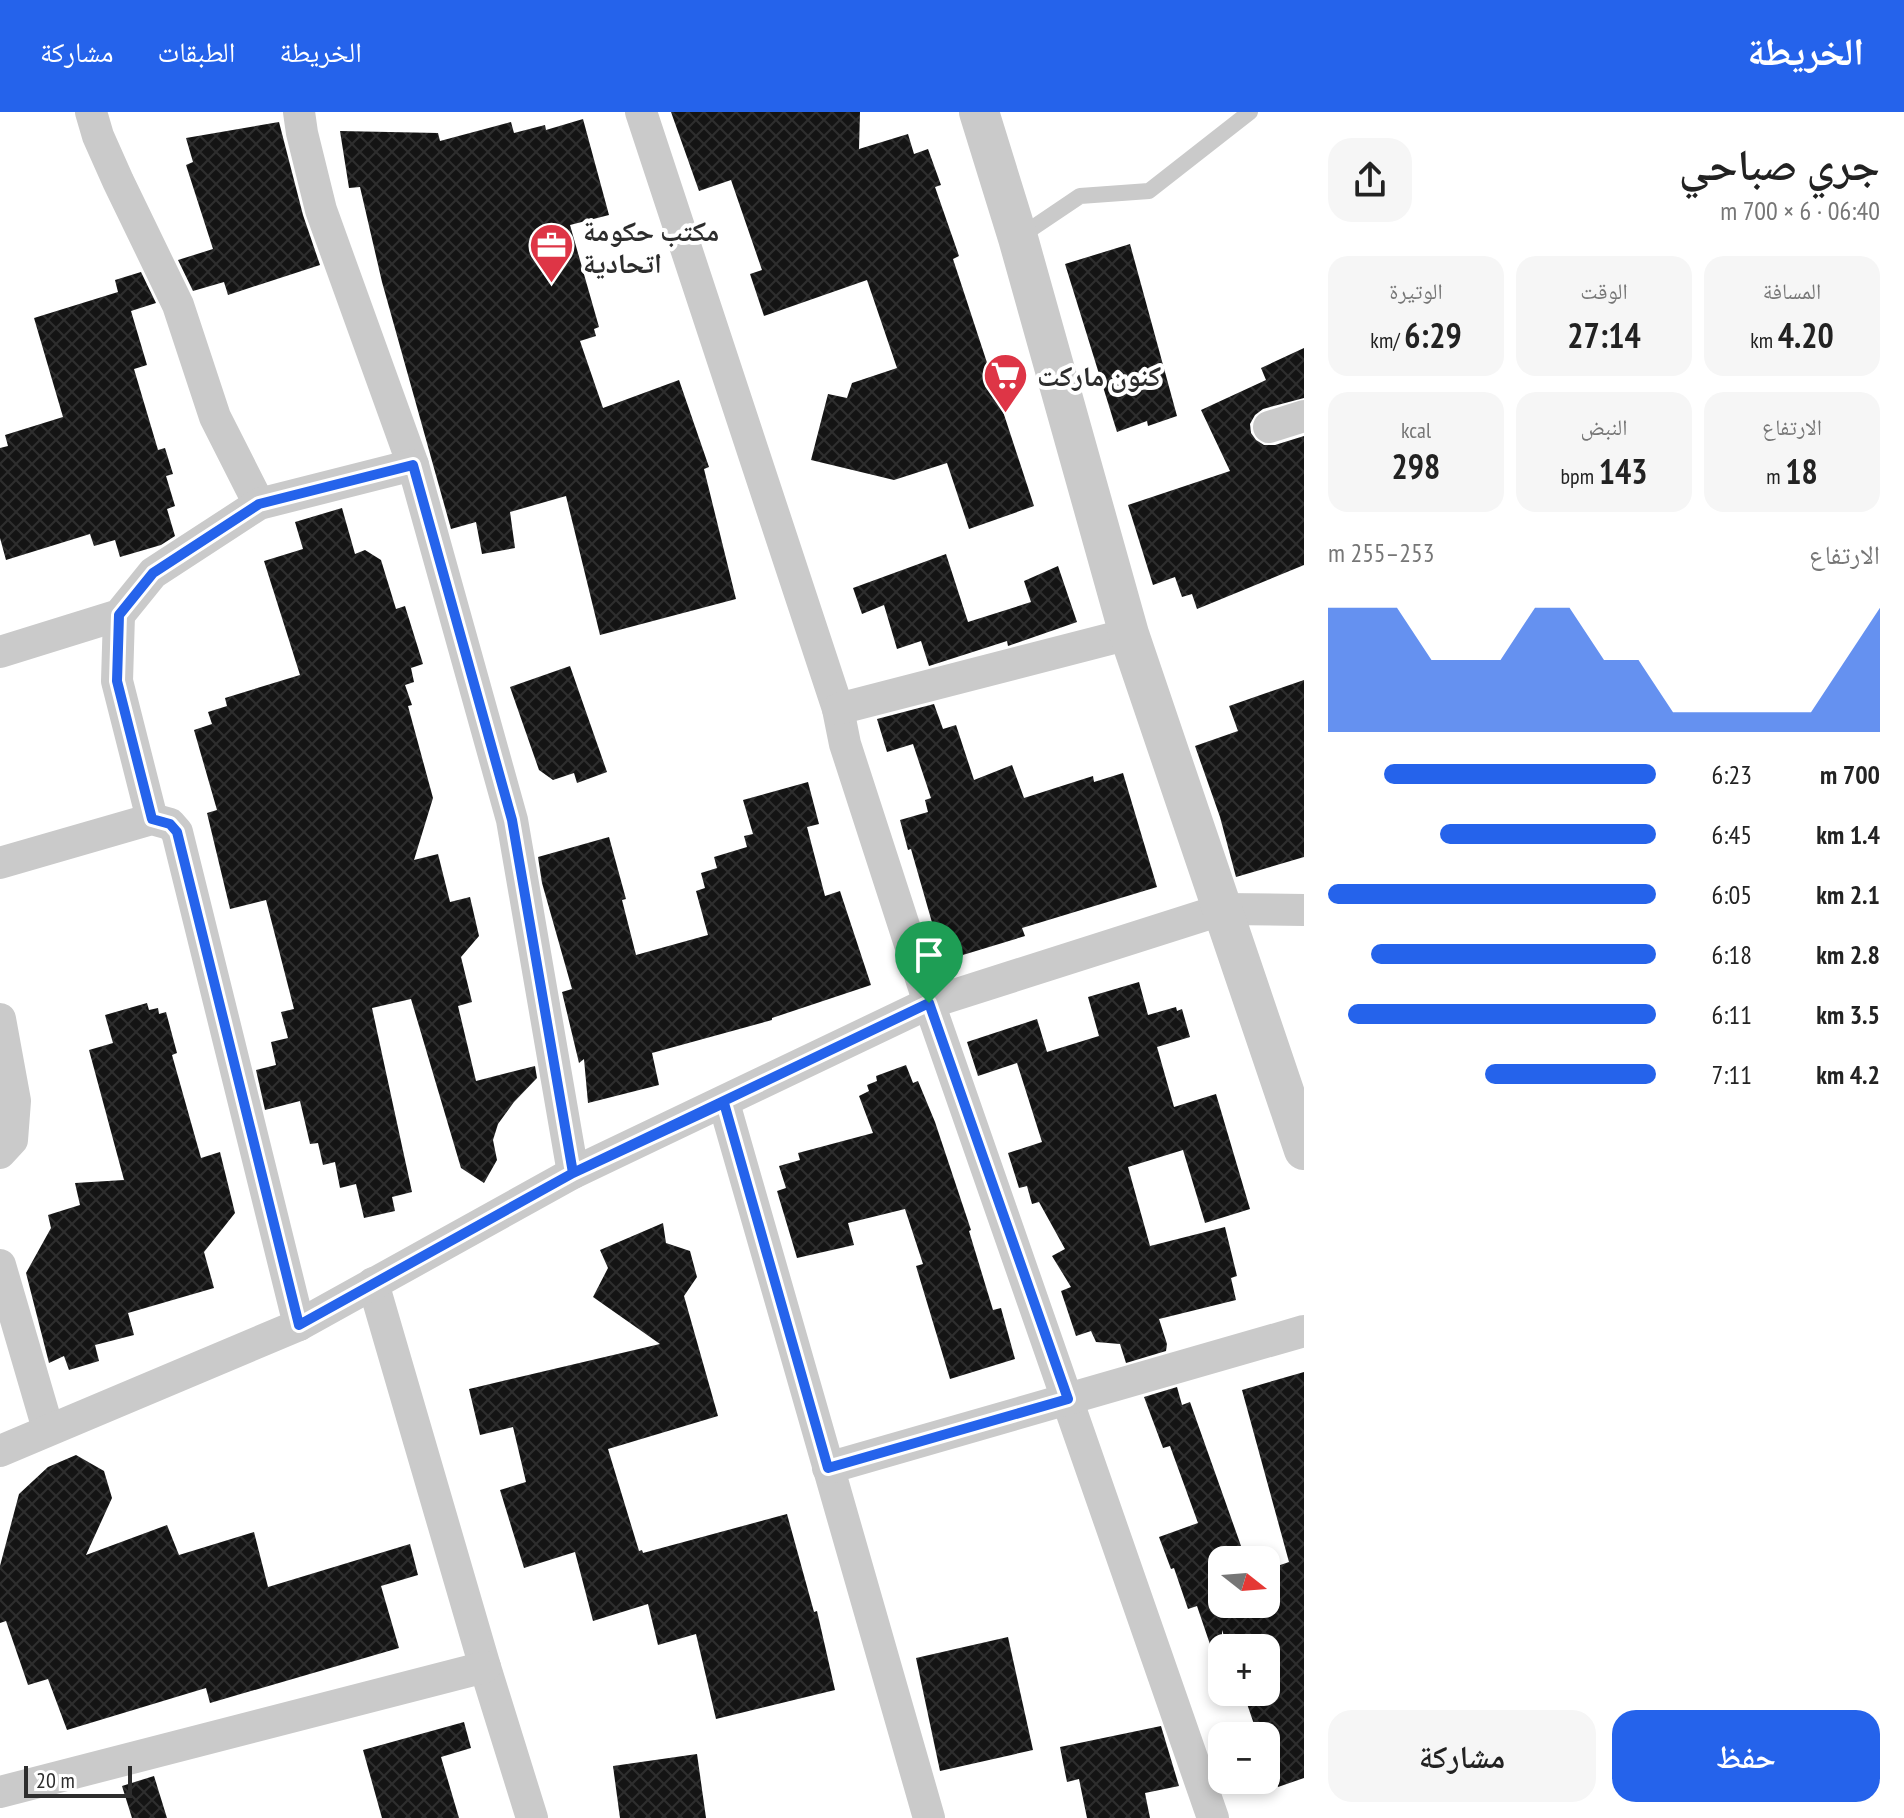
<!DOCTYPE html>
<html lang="ar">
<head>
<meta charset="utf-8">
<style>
	body { margin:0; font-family:"PT Sans Narrow","Noto Naskh Arabic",sans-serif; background:#f6f6f6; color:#222; direction:rtl; height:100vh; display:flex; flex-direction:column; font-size:30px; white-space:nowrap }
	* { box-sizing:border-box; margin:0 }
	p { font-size:26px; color:#767676 }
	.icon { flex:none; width:44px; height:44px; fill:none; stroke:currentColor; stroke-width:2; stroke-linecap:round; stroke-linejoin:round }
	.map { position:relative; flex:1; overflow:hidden; direction:ltr }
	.details { display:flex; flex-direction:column; background:#fff; width:600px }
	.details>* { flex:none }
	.needle { width:52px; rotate:107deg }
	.buttons { position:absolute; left:1208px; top:1434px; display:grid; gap:16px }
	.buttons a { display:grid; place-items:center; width:72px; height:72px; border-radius:16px; background:#fff; box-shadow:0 4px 12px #0003; font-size:40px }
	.scale { position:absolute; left:24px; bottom:20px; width:108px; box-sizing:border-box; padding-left:8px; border:4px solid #2d2d2d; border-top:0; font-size:22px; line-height:28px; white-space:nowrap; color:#2d2d2d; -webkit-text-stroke:6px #fff; paint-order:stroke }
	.pin { position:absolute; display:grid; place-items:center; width:68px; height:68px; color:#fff; margin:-82px -34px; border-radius:50% 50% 50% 0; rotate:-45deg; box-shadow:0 0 8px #0007 }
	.pin .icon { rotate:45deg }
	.round { display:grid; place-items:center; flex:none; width:84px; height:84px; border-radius:24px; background:#f6f6f6 }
	.head { display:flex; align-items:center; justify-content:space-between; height:136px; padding:0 24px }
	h1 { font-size:44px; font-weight:600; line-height:60px }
	.metrics { display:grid; grid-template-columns:repeat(3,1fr); gap:12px; height:136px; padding:8px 24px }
	.metrics div { display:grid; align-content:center; border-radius:20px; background:#f6f6f6; text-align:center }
	.metrics b { font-size:34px; font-weight:600 }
	.metrics small { font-size:22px; font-weight:400 }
	.metrics p { font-size:22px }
	.chart { height:224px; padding:16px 24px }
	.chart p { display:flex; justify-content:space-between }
	.chart svg { width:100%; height:144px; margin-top:8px; fill:#2563eb; opacity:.7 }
	.action { display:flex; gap:16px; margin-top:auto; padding:16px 24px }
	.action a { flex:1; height:92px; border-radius:24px; background:#2563eb; color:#fff; font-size:32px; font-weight:600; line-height:92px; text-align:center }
	.action a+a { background:#f6f6f6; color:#222 }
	ul { padding:0 24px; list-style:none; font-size:26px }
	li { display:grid; grid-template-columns:128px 96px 1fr; align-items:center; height:60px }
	li i { height:20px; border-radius:10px; background:#2563eb }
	header { display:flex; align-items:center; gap:48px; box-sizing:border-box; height:112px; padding:0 40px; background:#2563eb; color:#fff }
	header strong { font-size:38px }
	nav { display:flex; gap:44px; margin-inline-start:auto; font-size:28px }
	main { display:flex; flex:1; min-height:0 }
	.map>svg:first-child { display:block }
</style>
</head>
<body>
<header>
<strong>الخريطة</strong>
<nav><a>الخريطة</a><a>الطبقات</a><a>مشاركة</a></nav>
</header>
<main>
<section class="details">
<div class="head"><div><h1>جري صباحي</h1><p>06:40 · 6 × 700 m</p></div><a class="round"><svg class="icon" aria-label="share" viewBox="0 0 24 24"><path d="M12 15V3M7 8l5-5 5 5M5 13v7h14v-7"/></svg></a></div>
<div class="metrics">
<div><p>المسافة</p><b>4.20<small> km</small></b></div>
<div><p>الوقت</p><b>27:14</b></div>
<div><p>الوتيرة</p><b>6:29<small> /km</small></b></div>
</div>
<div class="metrics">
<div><p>الارتفاع</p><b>18<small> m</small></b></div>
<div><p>النبض</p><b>143<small> bpm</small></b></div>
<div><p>kcal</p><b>298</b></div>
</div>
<div class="chart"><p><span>الارتفاع</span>253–255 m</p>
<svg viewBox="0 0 160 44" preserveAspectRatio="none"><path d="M0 44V6L10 6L20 6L30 22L40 22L50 22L60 6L70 6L80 22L90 22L100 38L110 38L120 38L130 38L140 38L150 22L160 6V44z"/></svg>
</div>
<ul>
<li><b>700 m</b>6:23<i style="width:83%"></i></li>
<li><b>1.4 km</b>6:45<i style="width:66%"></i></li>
<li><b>2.1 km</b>6:05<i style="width:100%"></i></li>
<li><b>2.8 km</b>6:18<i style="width:87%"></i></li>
<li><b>3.5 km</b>6:11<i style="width:94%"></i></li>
<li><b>4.2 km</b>7:11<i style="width:52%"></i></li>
</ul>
<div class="action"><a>حفظ</a><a>مشاركة</a></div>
</section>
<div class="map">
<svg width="1304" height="1706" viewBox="0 0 1304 1706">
	<defs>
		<pattern id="building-cross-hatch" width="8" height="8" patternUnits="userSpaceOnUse" patternTransform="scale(2)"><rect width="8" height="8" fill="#141414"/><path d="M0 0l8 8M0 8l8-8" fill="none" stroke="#2e2e2e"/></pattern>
	</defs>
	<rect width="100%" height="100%" fill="#fff"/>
	<g fill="url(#building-cross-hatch)">
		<path d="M671 0H860L859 37 908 22 914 42 928 37 941 73 935 75 959 144 953 147 1034 394 969 417 947 351 894 368 811 348 828 282 847 286 852 271 897 256 867 168 764 204 750 162 762 158 731 68 699 79Z"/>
		<path d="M583 7 609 103 570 113 599 215 594 217 596 224 580 229 603 296 679 268 709 355 704 357 736 487 600 523 566 384 510 400 515 436 482 442 476 410 451 417 382 170 360 75 349 76 340 19 438 21 440 29 511 10 514 21 545 13 546 18Z"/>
		<path d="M279 10 303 103 320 153 228 183 224 170 193 179 178 148 213 137 186 53 193 50 186 26Z"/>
		<path d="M1130 132 1177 304 1148 314 1147 309 1117 320 1065 152Z"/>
		<path d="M141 160 156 191 131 199 147 253 134 257 158 338 165 336 173 362 166 364 175 394 167 397 175 424 161 433 120 445 115 428 94 434 90 422 6 448 0 426V336L8 334 5 323 63 305 34 206 118 180 115 168Z"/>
		<path d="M1304 236V286L1263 297 1255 303 1250 312 1251 321 1256 328 1264 333H1275L1304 324V453L1197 497 1192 482 1182 485 1175 465 1153 473 1128 393 1230 359 1201 298 1266 268 1261 256Z"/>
		<path d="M342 396 355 442 365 438 381 448 396 497 405 494 423 552 411 556 414 570 405 573 412 593 408 594 433 686 414 748 438 742 450 790 470 785 479 824 461 845 472 890 458 894 476 969 535 954 537 966 514 990 498 1012 493 1028 497 1048 484 1071 461 1056 411 887 372 896 412 1080 392 1085 395 1099 364 1106 356 1072 340 1076 335 1050 323 1053 318 1031 310 1032 300 989 265 998 256 958 276 953 271 930 288 926 281 900 294 897 266 788 230 797 207 701 217 698 194 618 212 612 208 600 227 594 225 586 300 563 264 449 303 437 295 410Z"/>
		<path d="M946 442 968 510 1031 490 1024 469 1058 454 1077 510 1008 534 1007 529 929 554 921 529 897 537 884 493 862 502 853 476Z"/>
		<path d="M570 554 607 660 577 671 574 661 553 668 539 658 510 575Z"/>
		<path d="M1304 568V745L1236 765 1220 705 1195 634 1238 619 1229 594Z"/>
		<path d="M934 592 943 617 956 613 974 668 1012 653 1024 686 1093 664 1094 670 1123 661 1157 775 1022 816 1025 824 943 849 911 737 908 738 900 708 928 700 925 688 931 686 913 632 887 640 877 607Z"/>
		<path d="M808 670 819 712 807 715 825 784 840 779 871 873 772 906V908L652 941 659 973 588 991 584 947 579 951 562 880 572 877 542 771 538 745 609 725 626 787 622 788 636 843 708 823 696 779 705 776 701 761 717 756 714 745 747 735 744 724 753 722 743 688Z"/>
		<path d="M1139 870 1148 903 1176 895 1177 899 1182 897 1190 925 1157 935 1174 995 1216 982 1250 1097 1205 1111 1183 1038 1128 1055 1150 1134 1225 1115 1237 1164 1231 1166 1236 1188 1159 1207 1167 1232 1166 1239 1126 1251 1120 1232 1096 1230 1091 1219 1076 1224 1061 1179 1071 1175 1052 1144 1065 1137 1039 1090 1032 1092 1027 1074 1019 1076 1008 1041 1042 1030 1017 951 978 964 967 930 1037 907 1047 940 1099 924 1088 885Z"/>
		<path d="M147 891 149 898 158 896 159 902 166 900 177 941 172 943 201 1046 220 1040 235 1101 204 1140 214 1176 128 1201 134 1223 95 1233 99 1249 69 1258 64 1244 49 1251 26 1161 51 1116 48 1103 80 1093 75 1071 124 1068 89 938 113 931 105 903Z"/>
		<path d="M906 953 913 971 918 969 935 1010 971 1118 969 1119 993 1198 1001 1196 1015 1247 950 1267 916 1154 923 1152 905 1097 848 1111 854 1133 797 1146 777 1079 786 1076 779 1054 800 1048 798 1041 873 1021 859 984 869 979 867 973 877 969 876 964Z"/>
		<path d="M663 1111 666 1131 690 1139 697 1165 684 1184 718 1304 608 1337 639 1439 642 1438 643 1441 787 1402 814 1500 817 1499 835 1578 716 1607 696 1522 658 1533 648 1492 593 1509 575 1440 524 1456 500 1378 526 1370 513 1315 480 1323 469 1277 660 1232 593 1185 608 1156 600 1138Z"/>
		<path d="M1304 1260V1666L1278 1675 1266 1647V1624H1258L1243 1580H1266V1536H1228L1222 1518V1552L1217 1553 1197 1494 1188 1497 1174 1456 1171 1457 1159 1425 1198 1411 1170 1334 1163 1336 1144 1285 1177 1275 1182 1293 1190 1290 1246 1448H1222V1492H1266V1458L1289 1450 1242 1278Z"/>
		<path d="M76 1343 104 1359 112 1386 86 1443 167 1413 179 1443 254 1420 268 1475 410 1432 418 1463 381 1474 399 1536 210 1591 206 1576 67 1618 48 1567 28 1573 6 1509 0 1511V1454L19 1382 48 1355Z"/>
		<path d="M1008 1525 1033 1638 940 1659 916 1546Z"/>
		<path d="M464 1610 471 1636 441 1645 459 1706H382L363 1638Z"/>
		<path d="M1161 1614 1179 1674 1145 1681 1150 1706H1087L1079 1667 1067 1670 1060 1635Z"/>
		<path d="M697 1642 706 1706H620L613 1654Z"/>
		<path d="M154 1664 167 1706H132L122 1674Z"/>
	</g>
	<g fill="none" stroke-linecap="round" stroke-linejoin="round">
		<path stroke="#cacaca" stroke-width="16" d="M1019 125 1080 84 1149 79 1250 0"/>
		<g stroke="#cacaca" stroke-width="32">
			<path d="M91 0 98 24 118 69 178 193 215 305 259 392"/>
			<path d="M299 0 302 21 321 98 413 353"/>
			<path d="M641 0 838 597 845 632 929 891 1213 1706"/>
			<path d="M1269 315 1304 304"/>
			<path d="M119 503 117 569 152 707"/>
			<path d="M0 540 119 503 153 461 259 392 413 353 512 708 573 1061"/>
			<path d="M838 597 1129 522"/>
			<path d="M0 751 152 707 170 712 177 720 299 1213"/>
			<path d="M0 907 15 989 12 1028 0 1041"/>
			<path d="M724 991 929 1706"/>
			<path d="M0 1153 48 1317"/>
			<path d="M373 1171 485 1555 532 1706"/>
			<path d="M0 1339 299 1213 573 1061 929 891 1224 797 1304 798"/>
			<path d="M828 1356 1304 1219"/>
			<path d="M0 1680 485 1555"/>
		</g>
		<path stroke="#cacaca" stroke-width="40" d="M979 0 1018 126 1129 522 1304 1038"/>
	</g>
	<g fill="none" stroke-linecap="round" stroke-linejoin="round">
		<defs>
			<path id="route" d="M929 891 573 1061 299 1213 177 720 170 712 152 707 117 569 119 503 153 461 259 392 413 353 512 708 573 1061 724 991 828 1356 1068 1287 929 891"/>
		</defs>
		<use href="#route" stroke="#fff" stroke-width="16"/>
		<use href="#route" stroke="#2563eb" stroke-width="10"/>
	</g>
	<defs>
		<symbol id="office-pin" viewBox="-11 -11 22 30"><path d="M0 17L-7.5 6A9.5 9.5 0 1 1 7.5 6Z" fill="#de3546" stroke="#fff"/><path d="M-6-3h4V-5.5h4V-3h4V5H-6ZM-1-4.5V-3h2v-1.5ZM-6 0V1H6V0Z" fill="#fff"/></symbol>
		<symbol id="supermarket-pin" viewBox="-11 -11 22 30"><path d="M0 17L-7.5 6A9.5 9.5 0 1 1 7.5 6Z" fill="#de3546" stroke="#fff"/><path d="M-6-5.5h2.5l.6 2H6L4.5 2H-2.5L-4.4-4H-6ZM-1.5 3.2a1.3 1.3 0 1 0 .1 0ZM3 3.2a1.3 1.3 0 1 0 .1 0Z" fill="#fff"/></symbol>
	</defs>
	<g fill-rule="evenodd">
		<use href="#office-pin" x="526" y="108" width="51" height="69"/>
		<use href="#supermarket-pin" x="980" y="238" width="51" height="69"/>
	</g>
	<g text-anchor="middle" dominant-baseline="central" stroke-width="8" stroke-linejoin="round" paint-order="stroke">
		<g font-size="28" font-weight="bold" fill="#2d2d2d" stroke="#fff" text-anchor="start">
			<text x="583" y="118">مكتب حكومة<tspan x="583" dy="32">اتحادية</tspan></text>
			<text x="1037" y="263">كنون ماركت</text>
		</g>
	</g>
</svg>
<div class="buttons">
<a><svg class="needle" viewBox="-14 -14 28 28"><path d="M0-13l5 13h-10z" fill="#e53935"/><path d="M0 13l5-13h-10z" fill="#767676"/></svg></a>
<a>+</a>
<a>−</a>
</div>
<div class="scale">20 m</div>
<div class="pin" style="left:929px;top:891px;background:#1e9e55"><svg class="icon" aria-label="arrive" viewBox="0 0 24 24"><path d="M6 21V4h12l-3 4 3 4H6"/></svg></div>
</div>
</main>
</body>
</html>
